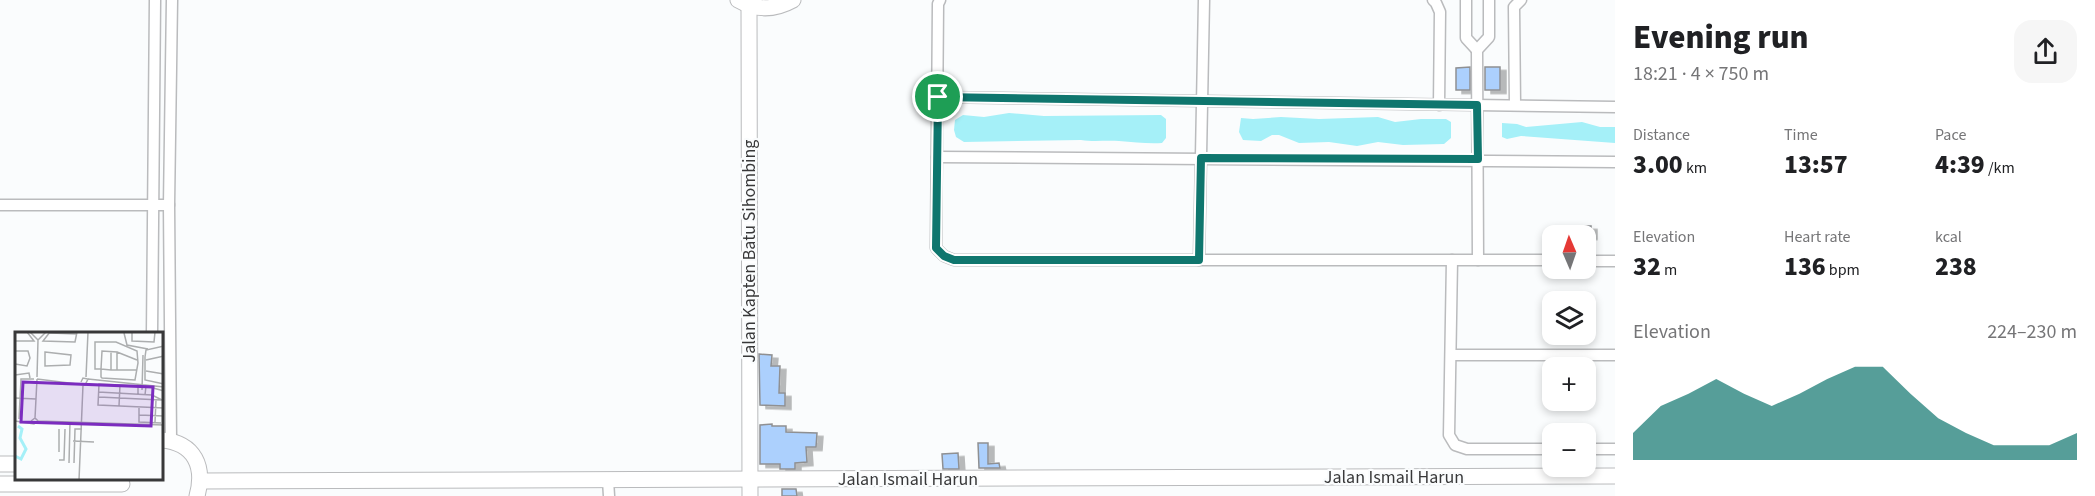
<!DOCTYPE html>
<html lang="en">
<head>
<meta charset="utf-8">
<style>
	body { margin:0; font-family:"Source Sans 3",sans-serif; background:#f6f6f6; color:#202124; height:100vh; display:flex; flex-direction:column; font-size:22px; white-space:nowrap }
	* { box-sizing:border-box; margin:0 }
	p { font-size:20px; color:#757577 }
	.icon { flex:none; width:33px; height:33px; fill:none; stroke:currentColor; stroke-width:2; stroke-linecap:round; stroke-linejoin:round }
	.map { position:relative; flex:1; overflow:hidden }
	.side { display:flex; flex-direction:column; background:#fff; width:480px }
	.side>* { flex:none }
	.needle { width:39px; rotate:358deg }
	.tools { position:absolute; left:1542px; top:225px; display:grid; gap:12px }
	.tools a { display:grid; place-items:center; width:54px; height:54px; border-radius:12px; background:#fff; box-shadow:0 3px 9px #0003; font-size:30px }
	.pin { position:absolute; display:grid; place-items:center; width:51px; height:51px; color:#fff; margin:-26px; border:3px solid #fff; border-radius:50%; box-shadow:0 2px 6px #0007 }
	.round { display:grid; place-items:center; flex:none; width:63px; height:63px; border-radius:18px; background:#f6f6f6 }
	.headline { display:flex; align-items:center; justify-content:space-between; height:102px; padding:0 18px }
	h1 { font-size:33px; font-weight:800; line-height:45px }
	.metrics { display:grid; grid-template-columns:repeat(3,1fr); gap:9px; height:102px; padding:6px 18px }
	.metrics div { display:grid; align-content:center }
	.metrics b { font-size:26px; font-weight:800 }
	.metrics small { font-size:16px; font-weight:400 }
	.metrics p { font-size:16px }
	.chart { height:168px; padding:12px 18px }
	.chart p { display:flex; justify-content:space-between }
	.chart svg { width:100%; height:108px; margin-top:6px; fill:#0f766e; opacity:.7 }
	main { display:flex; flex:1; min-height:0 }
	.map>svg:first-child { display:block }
</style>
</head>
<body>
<main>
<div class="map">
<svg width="1615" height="496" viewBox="0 0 1615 496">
	<defs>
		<filter id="shadow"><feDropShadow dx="6" dy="3.5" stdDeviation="0" flood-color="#0004"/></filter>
	</defs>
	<rect width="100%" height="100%" fill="#fafcfd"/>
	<g fill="#a5f0f8">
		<path d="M1009 113 1044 116 1161 115 1166 119V138L1162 143C1148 144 1134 142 1119 141 1106 140 1094 142 1081 140L964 142 956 137 954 130 955 120 963 115 984 117Z"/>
		<path d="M1281 117 1319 119 1378 117 1395 122 1421 119H1446L1451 122V138L1444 144 1403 145 1378 142 1357 146 1329 142 1299 143 1279 135H1272L1261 141 1243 140 1239 132 1241 118 1253 119Z"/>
		<path d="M1582 122 1600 127H1615V143L1521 136 1507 139 1502 137V123L1517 124 1526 127Z"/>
	</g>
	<g fill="#acd0fd" stroke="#8f9092" stroke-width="1.5" filter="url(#shadow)">
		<path d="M1470 67V90H1456V68Z"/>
		<rect x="1485" y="67" width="15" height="23"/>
		<rect x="1576" y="226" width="15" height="10"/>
		<path d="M759 354 772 355 771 366H780L779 393H785V406L760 405Z"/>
		<path d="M772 424V426H786V432L817 433 816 447H806L807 462 795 463V469H780V464H760V425Z"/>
		<path d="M978 443H988V464L999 463 1000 468H979Z"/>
		<path d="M958 453 959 469H943L942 454Z"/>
		<path d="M782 489H796L797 496H782Z"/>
	</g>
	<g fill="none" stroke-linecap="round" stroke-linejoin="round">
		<defs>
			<g id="street">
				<path d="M940 0 938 4 936 248 944 256 954 260H1552"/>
				<path d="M1433 0 1436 3 1440 12 1439 105"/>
				<path d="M1466 0V38L1477 50"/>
				<path d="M937 97 1615 107"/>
				<path d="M1515 105 1514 7 1521 0"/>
				<path d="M937 157 1615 162"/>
				<path d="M0 205H169"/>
				<path d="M1199 260 1204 0"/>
				<path d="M1452 260 1449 435 1455 445 1467 449H1552"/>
				<path d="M1478 260 1477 50 1489 37V0"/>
				<path d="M1586 261H1615"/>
				<path d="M152 334 155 0"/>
				<path d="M1451 355H1615"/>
				<path d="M171 440 169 205 172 0"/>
				<path d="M1586 449H1615"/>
				<path d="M608 480 609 496"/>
			</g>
			<g id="secondary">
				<path d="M738 0C757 11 775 10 793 0"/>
				<path d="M749 6 750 496"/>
				<path d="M162 440C195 443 205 467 197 496"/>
				<path d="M0 464H16"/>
				<path d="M201 481 1615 476"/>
				<path d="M0 484H122"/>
			</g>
		</defs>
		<use href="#street" stroke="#babbbd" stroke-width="13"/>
		<use href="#secondary" stroke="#babbbd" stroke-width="17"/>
		<use href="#street" stroke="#fff" stroke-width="10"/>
		<use href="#secondary" stroke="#fff" stroke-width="15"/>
	</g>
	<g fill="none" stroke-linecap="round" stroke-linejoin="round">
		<defs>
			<path id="route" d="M938 97 1477 105 1478 159 1201 158 1199 260H954L944 256 936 248Z"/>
		</defs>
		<use href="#route" stroke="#fff" stroke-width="12"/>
		<use href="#route" stroke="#0f766e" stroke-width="8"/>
	</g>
	<g text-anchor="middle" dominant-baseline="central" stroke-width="4.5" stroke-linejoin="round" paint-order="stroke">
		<g font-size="18" fill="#383839" stroke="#fafcfd">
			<text transform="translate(749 251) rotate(-90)">Jalan Kapten Batu Sihombing</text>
			<text x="1394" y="477">Jalan Ismail Harun</text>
			<text x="908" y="479">Jalan Ismail Harun</text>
		</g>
	</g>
	<g transform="translate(15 332)">
		<rect width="148" height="148" fill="#fafcfd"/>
		<path fill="none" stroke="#a5f0f8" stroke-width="3" d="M0 124 6 127 11 117 5 106 7 97 3 94"/>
		<path fill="none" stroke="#acaeaf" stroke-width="1.5" d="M15 0 23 8 31 0M35 0 28 9 60 10 62 0M117 0V9L139 10 140 0M35 1 62 2M109 1 112 13 133 17M0 9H19L12 0M149 14 131 18 130 25V48L149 52M0 19H13L15 26 12 34 0 32M30 20 56 23 55 33 30 34ZM102 20 122 28M131 28 149 24M96 38V19M102 38V20L87 19 86 37V45L87 46 120 48 123 31 122 19 101 10H80V37H86L96 38H122M131 39 149 42M0 43 14 41 15 46M22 45 23 8M71 45 73 0M22 47 70 53 73 47 68 46 66 50M73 47 149 55M127 58 128 23M83 60 137 63 149 69M123 62V54L84 52 83 73 149 76M130 63 131 54 149 59M84 65 146 68M0 66 21 67M104 74 105 53M124 75V90L146 91M124 83 149 84M20 86 22 47M4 87 6 47H19M0 89 19 92 23 89 20 86 16 89M23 89 149 93M140 90 141 68M58 109 79 110M44 120V97M44 128H49L50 97M54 131 55 90M59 131 60 97H67M64 148 68 53"/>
		<path fill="#7b2cbf" fill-opacity="0.15" stroke="#7b2cbf" stroke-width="3" d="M8 50 138 55 136 94 6 90Z"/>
		<rect width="148" height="148" fill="none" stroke="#383839" stroke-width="3"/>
	</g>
</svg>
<div class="tools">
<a><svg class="needle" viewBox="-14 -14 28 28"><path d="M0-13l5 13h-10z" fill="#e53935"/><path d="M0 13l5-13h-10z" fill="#757577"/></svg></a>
<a><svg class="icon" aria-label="layers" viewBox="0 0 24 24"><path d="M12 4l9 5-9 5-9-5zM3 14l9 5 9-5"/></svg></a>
<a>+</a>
<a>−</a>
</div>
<div class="pin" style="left:938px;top:97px;background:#1e9e55"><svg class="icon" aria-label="arrive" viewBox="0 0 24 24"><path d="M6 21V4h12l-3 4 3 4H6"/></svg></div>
</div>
<section class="side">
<div class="headline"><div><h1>Evening run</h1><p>18:21 · 4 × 750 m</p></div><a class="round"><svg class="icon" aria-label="share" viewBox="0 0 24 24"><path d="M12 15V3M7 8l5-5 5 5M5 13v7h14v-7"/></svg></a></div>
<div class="metrics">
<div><p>Distance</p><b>3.00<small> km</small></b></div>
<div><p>Time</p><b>13:57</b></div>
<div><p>Pace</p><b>4:39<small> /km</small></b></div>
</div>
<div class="metrics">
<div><p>Elevation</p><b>32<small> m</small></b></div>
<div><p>Heart rate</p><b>136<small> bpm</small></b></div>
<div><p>kcal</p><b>238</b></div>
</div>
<div class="chart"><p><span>Elevation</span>224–230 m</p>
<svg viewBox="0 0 160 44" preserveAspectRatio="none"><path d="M0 44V33L10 22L20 17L30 11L40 17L50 22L60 17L70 11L80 6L90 6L100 17L110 27L120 33L130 38L140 38L150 38L160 33V44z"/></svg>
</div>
</section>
</main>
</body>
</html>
